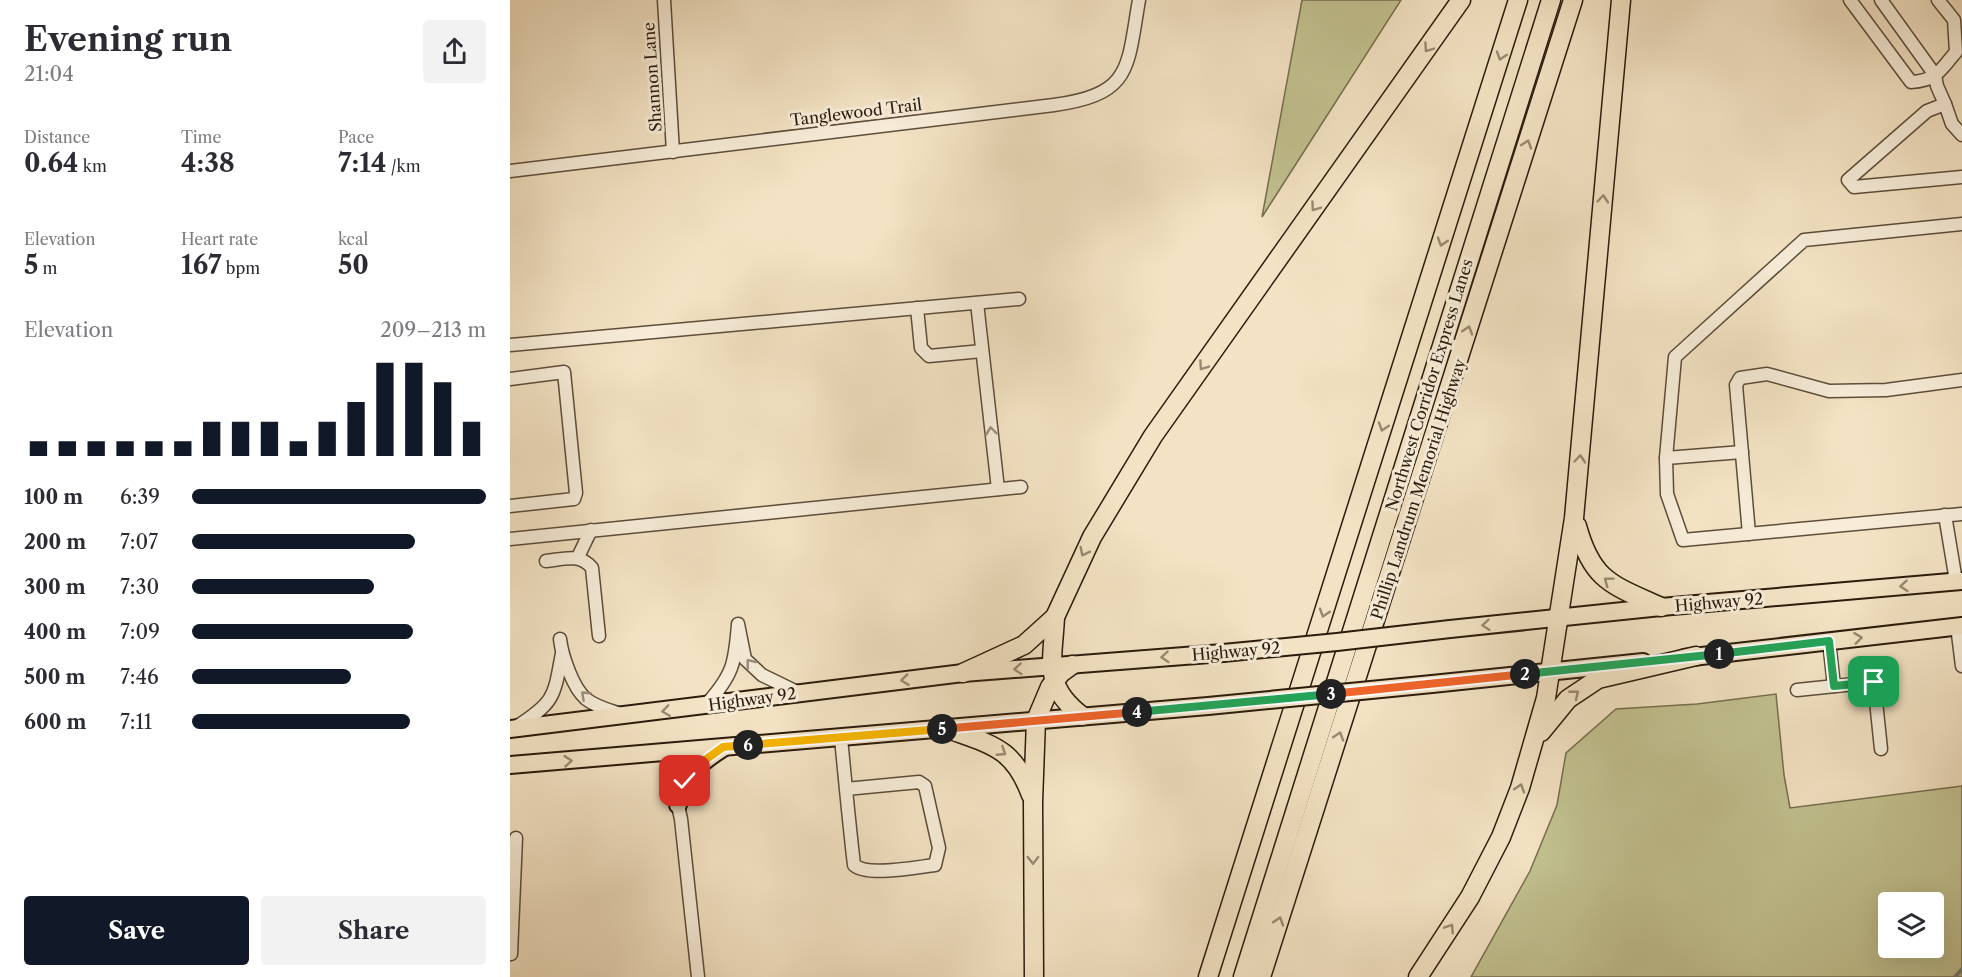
<!DOCTYPE html>
<html lang="en">
<head>
<meta charset="utf-8">
<style>
	body { margin:0; font-family:"Libre Caslon Text",serif; background:#f2f2f3; color:#2b2b33; height:100vh; display:flex; flex-direction:column; font-size:22px; white-space:nowrap }
	* { box-sizing:border-box; margin:0 }
	p { font-size:20px; color:#7c7c81 }
	.icon { flex:none; width:33px; height:33px; fill:none; stroke:currentColor; stroke-width:2; stroke-linecap:round; stroke-linejoin:round }
	.map { position:relative; flex:1; overflow:hidden }
	.side { display:flex; flex-direction:column; background:#fff; width:510px }
	.side>* { flex:none }
	.fabs { position:absolute; left:1368px; top:892px; display:grid; gap:12px }
	.fabs a { display:grid; place-items:center; width:66px; height:66px; border-radius:6px; background:#fff; box-shadow:0 6px 24px #0002; font-size:30px }
	.pin { position:absolute; display:grid; place-items:center; width:51px; height:51px; color:#fff; margin:-26px; border-radius:12px; box-shadow:0 3px 9px #0006 }
	.km { position:absolute; width:30px; height:30px; margin:-15px; border-radius:50%; background:#222; color:#fff; font-size:16px; line-height:30px; text-align:center }
	.round { display:grid; place-items:center; flex:none; width:63px; height:63px; border-radius:6px; background:#f2f2f3 }
	.headline { display:flex; align-items:center; justify-content:space-between; height:102px; padding:0 24px }
	h1 { font-size:33px; font-weight:700; line-height:45px }
	.stats { display:grid; grid-template-columns:repeat(3,1fr); gap:9px; height:102px; padding:6px 24px }
	.stats div { display:grid; align-content:center }
	.stats b { font-size:26px; font-weight:700 }
	.stats small { font-size:16px; font-weight:400 }
	.stats p { font-size:16px }
	.chart { height:168px; padding:12px 24px }
	.chart p { display:flex; justify-content:space-between }
	.chart svg { width:100%; height:108px; margin-top:6px; stroke:#111827; stroke-width:6 }
	.cta { display:flex; gap:12px; margin-top:auto; padding:12px 24px }
	.cta a { flex:1; height:69px; border-radius:6px; background:#111827; color:#fff; font-size:24px; font-weight:700; line-height:69px; text-align:center }
	.cta a+a { background:#f2f2f3; color:#2b2b33 }
	ul { padding:0 24px; list-style:none; font-size:20px }
	li { display:grid; grid-template-columns:96px 72px 1fr; align-items:center; height:45px }
	li i { height:15px; border-radius:8px; background:#111827 }
	main { display:flex; flex:1; min-height:0 }
	.map>svg:first-child { display:block }
</style>
</head>
<body>
<main>
<section class="side">
<div class="headline"><div><h1>Evening run</h1><p>21:04</p></div><a class="round"><svg class="icon" aria-label="share" viewBox="0 0 24 24"><path d="M12 15V3M7 8l5-5 5 5M5 13v7h14v-7"/></svg></a></div>
<div class="stats">
<div><p>Distance</p><b>0.64<small> km</small></b></div>
<div><p>Time</p><b>4:38</b></div>
<div><p>Pace</p><b>7:14<small> /km</small></b></div>
</div>
<div class="stats">
<div><p>Elevation</p><b>5<small> m</small></b></div>
<div><p>Heart rate</p><b>167<small> bpm</small></b></div>
<div><p>kcal</p><b>50</b></div>
</div>
<div class="chart"><p><span>Elevation</span>209–213 m</p>
<svg viewBox="0 0 160 44" preserveAspectRatio="none"><path d="M5 44V38M15 44V38M25 44V38M35 44V38M45 44V38M55 44V38M65 44V30M75 44V30M85 44V30M95 44V38M105 44V30M115 44V22M125 44V6M135 44V6M145 44V14M155 44V30"/></svg>
</div>
<ul>
<li><b>100 m</b>6:39<i style="width:100%"></i></li>
<li><b>200 m</b>7:07<i style="width:76%"></i></li>
<li><b>300 m</b>7:30<i style="width:62%"></i></li>
<li><b>400 m</b>7:09<i style="width:75%"></i></li>
<li><b>500 m</b>7:46<i style="width:54%"></i></li>
<li><b>600 m</b>7:11<i style="width:74%"></i></li>
</ul>
<div class="cta"><a>Save</a><a>Share</a></div>
</section>
<div class="map">
<svg width="1452" height="977" viewBox="0 0 1452 977">
	<rect width="100%" height="100%" fill="#f3e3c4"/>
	<filter id="stains"><feTurbulence type="fractalNoise" baseFrequency=".00333" numOctaves="4"/><feColorMatrix values="0 0 0 0 .2 0 0 0 0 .09 0 0 0 0 .02 0 0 0 .5 -.17"/></filter>
	<radialGradient id="worn" r=".72"><stop offset=".6" stop-color="#630" stop-opacity="0"/><stop offset="1" stop-color="#630" stop-opacity=".3"/></radialGradient>
	<g fill="#c2c190" stroke="#766e4e" stroke-width="1.5" fill-rule="evenodd">
		<path d="M792 0H891L752 217Z"/>
		<path d="M1266 694 1274 775 1280 808 1452 786V977H961L1020 871 1047 805 1056 753 1106 709 1187 704ZM1378 903H1424V948H1378Z"/>
	</g>
	<g fill="none" stroke-linecap="round" stroke-linejoin="round">
		<path stroke="#6f7c74" stroke-width="4" d="M1445 977 1452 969"/>
		<defs>
			<g id="minor">
				<path d="M154 0 163 152"/>
				<path d="M1340 0 1401 82C1428 80 1429 71 1446 52L1444 20 1428 0"/>
				<path d="M1371 0 1425 75 1427 86 1435 104"/>
				<path d="M1452 135 1442 124 1435 104 1417 111 1338 180 1344 187 1452 177"/>
				<path d="M0 171 544 105C622 94 617 69 629 0"/>
				<path d="M1452 224 1294 240 1165 357 1156 458 1157 494 1173 540 1452 514"/>
				<path d="M467 303 488 489"/>
				<path d="M407 308 411 348 419 356 472 351"/>
				<path d="M0 345 509 299"/>
				<path d="M0 379 54 372 66 493 64 499 0 506"/>
				<path d="M1156 458 1232 452"/>
				<path d="M1435 515 1446 581"/>
				<path d="M1239 534 1226 385 1230 378 1257 374 1319 391 1376 390 1452 380"/>
				<path d="M0 539 511 487"/>
				<path d="M68 557 81 530"/>
				<path d="M36 561C54 559 70 553 82 568L89 636"/>
				<path d="M1447 626 1452 666"/>
				<path d="M50 639C52 656 63 688 76 699 86 707 99 710 111 714"/>
				<path d="M1319 641 1324 686"/>
				<path d="M1287 690 1364 682 1371 749"/>
				<path d="M195 706C223 675 225 664 228 624L235 659 252 675 289 693"/>
				<path d="M6 727C45 702 44 697 52 653"/>
				<path d="M331 738C335 780 339 822 344 865 357 877 407 867 425 865L429 848 415 786 409 782 336 789"/>
				<path d="M156 752 171 819 188 977"/>
				<path d="M1 954 6 838"/>
			</g>
			<g id="major">
				<path d="M940 629 1151 607 1452 581"/>
				<path d="M1174 658 1452 626"/>
				<path d="M922 684 1133 662"/>
				<path d="M0 729 453 673 713 653"/>
				<path d="M0 765 698 706"/>
				<path d="M168 805C174 776 188 764 213 748"/>
			</g>
			<g id="highway">
				<path d="M1067 526C1082 581 1102 585 1151 607"/>
				<path d="M545 617C543 661 532 686 572 716"/>
				<path d="M453 673 514 645 545 617 582 537 643 436 951 0"/>
				<path d="M438 729C482 745 504 748 521 795"/>
				<path d="M1031 732 1058 699 1088 679 1186 656"/>
				<path d="M524 977 523 802 526 720 540 687 551 673 562 665"/>
				<path d="M698 977 1008 0"/>
				<path d="M733 977C837 652 937 325 1041 0"/>
				<path d="M751 977 1063 0"/>
				<path d="M908 977 960 897 991 837 1010 788 1036 698 1064 518 1111 0"/>
			</g>
		</defs>
		<use href="#minor" stroke="#5d4d3a" stroke-width="15"/>
		<use href="#major" stroke="#2b1b0c" stroke-width="20"/>
		<use href="#highway" stroke="#2b1b0c" stroke-width="21"/>
		<use href="#minor" stroke="#f7edd9" stroke-width="12"/>
		<use href="#major" stroke="#f3e3c4" stroke-width="16"/>
		<use href="#highway" stroke="#f3e3c4" stroke-width="18"/>
		<defs>
			<g id="major-bridge">
				<path d="M713 653 827 642 940 629"/>
				<path d="M698 706 922 684"/>
			</g>
		</defs>
		<use href="#major-bridge" stroke="#2b1b0c" stroke-width="20" stroke-linecap="butt"/>
		<use href="#major-bridge" stroke="#f3e3c4" stroke-width="16"/>
	</g>
	<defs><path id="oneway-chevron" d="M-2-3.5L2.5 0L-2 3.5" fill="none" stroke-width="1.6" stroke-linecap="round" stroke-linejoin="round" transform="scale(1.5)"/></defs>
	<g stroke="#998971">
		<use href="#oneway-chevron" transform="translate(918 48) rotate(125)"/>
		<use href="#oneway-chevron" transform="translate(991 56) rotate(108)"/>
		<use href="#oneway-chevron" transform="translate(1017 144) rotate(-72)"/>
		<use href="#oneway-chevron" transform="translate(1093 199) rotate(-85)"/>
		<use href="#oneway-chevron" transform="translate(805 207) rotate(125)"/>
		<use href="#oneway-chevron" transform="translate(932 242) rotate(108)"/>
		<use href="#oneway-chevron" transform="translate(958 330) rotate(-72)"/>
		<use href="#oneway-chevron" transform="translate(693 366) rotate(125)"/>
		<use href="#oneway-chevron" transform="translate(873 427) rotate(108)"/>
		<use href="#oneway-chevron" transform="translate(1070 459) rotate(-85)"/>
		<use href="#oneway-chevron" transform="translate(574 552) rotate(117)"/>
		<use href="#oneway-chevron" transform="translate(1098 581) rotate(-143)"/>
		<use href="#oneway-chevron" transform="translate(1394 586) rotate(175)"/>
		<use href="#oneway-chevron" transform="translate(814 613) rotate(108)"/>
		<use href="#oneway-chevron" transform="translate(976 625) rotate(175)"/>
		<use href="#oneway-chevron" transform="translate(1348 638) rotate(-7)"/>
		<use href="#oneway-chevron" transform="translate(655 657) rotate(175)"/>
		<use href="#oneway-chevron" transform="translate(508 669) rotate(176)"/>
		<use href="#oneway-chevron" transform="translate(395 680) rotate(173)"/>
		<use href="#oneway-chevron" transform="translate(1065 694) rotate(-39)"/>
		<use href="#oneway-chevron" transform="translate(156 711) rotate(172)"/>
		<use href="#oneway-chevron" transform="translate(829 736) rotate(-72)"/>
		<use href="#oneway-chevron" transform="translate(492 752) rotate(33)"/>
		<use href="#oneway-chevron" transform="translate(58 761) rotate(-5)"/>
		<use href="#oneway-chevron" transform="translate(1010 788) rotate(-72)"/>
		<use href="#oneway-chevron" transform="translate(523 860) rotate(90)"/>
		<use href="#oneway-chevron" transform="translate(769 921) rotate(-72)"/>
		<use href="#oneway-chevron" transform="translate(940 928) rotate(-57)"/>
	</g>
	<g stroke="#9b8e7d">
		<use href="#oneway-chevron" transform="translate(481 431) rotate(-97)"/>
		<use href="#oneway-chevron" transform="translate(240 663) rotate(-129)"/>
		<use href="#oneway-chevron" transform="translate(75 695) rotate(-137)"/>
	</g>
	<g fill="none" stroke-linecap="round" stroke-linejoin="round">
		<defs>
			<path id="split-1" d="M1209 654 1319 641 1324 686 1364 682"/>
			<path id="split-2" d="M1015 674 1209 654"/>
			<path id="split-3" d="M821 694 1015 674"/>
			<path id="split-4" d="M627 712 821 694"/>
			<path id="split-5" d="M432 729 627 712"/>
			<path id="split-6" d="M238 745 432 729"/>
			<path id="split-7" d="M175 781 191 763 213 747 238 745"/>
		</defs>
		<use href="#split-1" stroke="#fff" stroke-width="12"/>
		<use href="#split-2" stroke="#fff" stroke-width="12"/>
		<use href="#split-3" stroke="#fff" stroke-width="12"/>
		<use href="#split-4" stroke="#fff" stroke-width="12"/>
		<use href="#split-5" stroke="#fff" stroke-width="12"/>
		<use href="#split-6" stroke="#fff" stroke-width="12"/>
		<use href="#split-7" stroke="#fff" stroke-width="12"/>
		<use href="#split-1" stroke="#22a559" stroke-width="8"/>
		<use href="#split-2" stroke="#22a559" stroke-width="8"/>
		<use href="#split-3" stroke="#f0652b" stroke-width="8"/>
		<use href="#split-4" stroke="#22a559" stroke-width="8"/>
		<use href="#split-5" stroke="#f0652b" stroke-width="8"/>
		<use href="#split-6" stroke="#f5b400" stroke-width="8"/>
		<use href="#split-7" stroke="#f5b400" stroke-width="8"/>
	</g>
	<g text-anchor="middle" dominant-baseline="central" stroke-width="6" stroke-linejoin="round" paint-order="stroke">
		<g font-size="16" fill="#2b1b0c" stroke="#f7edd9">
			<text transform="translate(142 77) rotate(-94)">Shannon Lane</text>
			<text transform="translate(346 112) rotate(-7)">Tanglewood Trail</text>
			<text transform="translate(919 385) rotate(-73)">Northwest Corridor Express Lanes</text>
			<text transform="translate(908 489) rotate(-72)">Phillip Landrum Memorial Highway</text>
			<text transform="translate(1209 602) rotate(-5)">Highway 92</text>
			<text transform="translate(726 651) rotate(-5)">Highway 92</text>
			<text transform="translate(242 699) rotate(-8)">Highway 92</text>
		</g>
	</g>
	<rect width="100%" height="100%" filter="url(#stains)"/>
	<rect width="100%" height="100%" fill="url(#worn)"/>
</svg>
<div class="fabs">
<a><svg class="icon" aria-label="layers" viewBox="0 0 24 24"><path d="M12 4l9 5-9 5-9-5zM3 14l9 5 9-5"/></svg></a>
</div>
<div class="pin" style="left:1364px;top:682px;background:#1e9e55"><svg class="icon" aria-label="arrive" viewBox="0 0 24 24"><path d="M6 21V4h12l-3 4 3 4H6"/></svg></div>
<div class="pin" style="left:175px;top:781px;background:#d93025"><svg class="icon" aria-label="check" viewBox="0 0 24 24"><path d="M5 12l5 5 9-10"/></svg></div>
<b class="km" style="left:1209px;top:654px">1</b>
<b class="km" style="left:1015px;top:674px">2</b>
<b class="km" style="left:821px;top:694px">3</b>
<b class="km" style="left:627px;top:712px">4</b>
<b class="km" style="left:432px;top:729px">5</b>
<b class="km" style="left:238px;top:745px">6</b>
</div>
</main>
</body>
</html>
